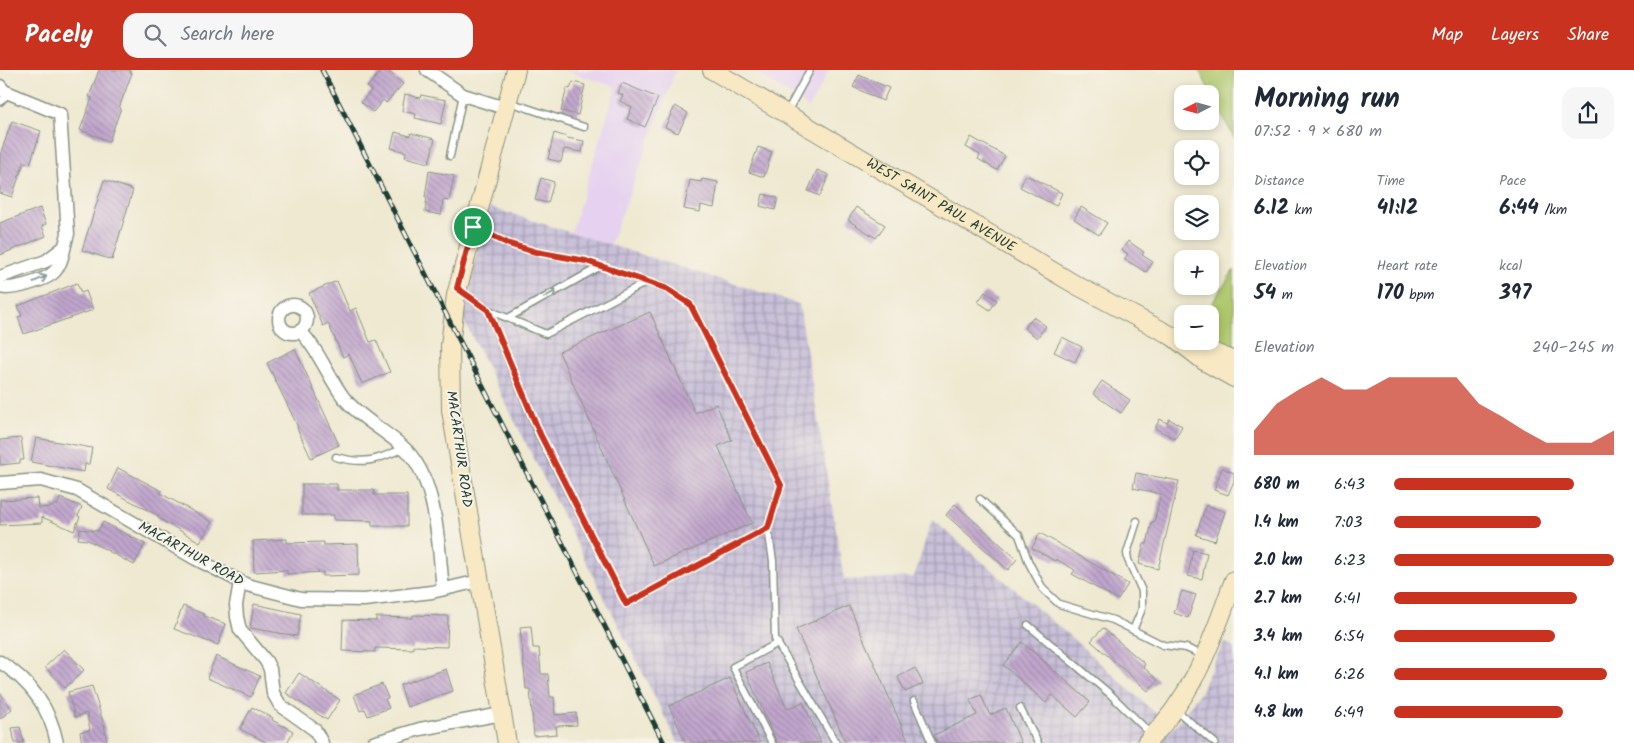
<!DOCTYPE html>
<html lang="en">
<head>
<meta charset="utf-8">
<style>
	body { margin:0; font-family:Kalam,sans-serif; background:#f6f6f7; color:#1f2937; height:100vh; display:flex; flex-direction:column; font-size:19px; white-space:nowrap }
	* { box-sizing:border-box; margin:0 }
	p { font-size:16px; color:#747a83 }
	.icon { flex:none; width:28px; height:28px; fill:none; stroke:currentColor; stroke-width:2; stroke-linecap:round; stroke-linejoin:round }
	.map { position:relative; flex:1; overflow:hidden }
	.drawer { display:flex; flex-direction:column; background:#fff; width:400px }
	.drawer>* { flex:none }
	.needle { width:32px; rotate:264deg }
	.controls { position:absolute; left:1174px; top:15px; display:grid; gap:10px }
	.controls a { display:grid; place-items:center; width:45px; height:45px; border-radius:10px; background:#fff; box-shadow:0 2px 8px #0003; font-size:25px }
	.pin { position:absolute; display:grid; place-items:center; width:42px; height:42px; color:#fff; margin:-21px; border:2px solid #fff; border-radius:50%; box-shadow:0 1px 5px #0007 }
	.round { display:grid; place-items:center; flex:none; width:52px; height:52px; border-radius:15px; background:#f6f6f7 }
	.headline { display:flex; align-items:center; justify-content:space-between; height:85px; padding:0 20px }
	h1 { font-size:28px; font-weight:600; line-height:38px }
	.figures { display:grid; grid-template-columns:repeat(3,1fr); gap:8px; height:85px; padding:5px 20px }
	.figures div { display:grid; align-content:center }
	.figures b { font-size:21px; font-weight:600 }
	.figures small { font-size:14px; font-weight:400 }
	.figures p { font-size:14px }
	.chart { height:140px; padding:10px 20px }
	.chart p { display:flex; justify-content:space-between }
	.chart svg { width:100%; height:90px; margin-top:5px; fill:#c8321e; opacity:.7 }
	ul { padding:0 20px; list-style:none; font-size:16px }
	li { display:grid; grid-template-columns:80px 60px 1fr; align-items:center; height:38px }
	li i { height:12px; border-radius:6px; background:#c8321e }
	header { display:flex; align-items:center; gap:30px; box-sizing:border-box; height:70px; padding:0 25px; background:#c8321e; color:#fff }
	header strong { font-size:24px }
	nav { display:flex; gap:28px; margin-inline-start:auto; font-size:18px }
	.search { width:350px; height:45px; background:#f6f6f7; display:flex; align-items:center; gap:12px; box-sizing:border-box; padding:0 18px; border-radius:15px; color:#747a83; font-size:19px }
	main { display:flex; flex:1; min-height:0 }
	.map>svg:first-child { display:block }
</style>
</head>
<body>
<header>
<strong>Pacely</strong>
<div class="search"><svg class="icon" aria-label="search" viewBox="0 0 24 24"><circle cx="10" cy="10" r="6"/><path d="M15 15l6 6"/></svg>Search here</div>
<nav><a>Map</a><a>Layers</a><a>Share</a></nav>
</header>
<main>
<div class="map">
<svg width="1234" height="673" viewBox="0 0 1234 673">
	<defs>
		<pattern id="industrial-grid" width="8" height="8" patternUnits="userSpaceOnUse" patternTransform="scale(1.25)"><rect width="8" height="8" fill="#c8bfd8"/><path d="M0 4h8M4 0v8" fill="none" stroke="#a29cb0"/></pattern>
		<pattern id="building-back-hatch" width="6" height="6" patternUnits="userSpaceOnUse" patternTransform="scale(1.25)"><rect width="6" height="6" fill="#c1a6cd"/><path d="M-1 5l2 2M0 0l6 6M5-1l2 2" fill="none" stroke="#9c88a7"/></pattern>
	</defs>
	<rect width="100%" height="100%" fill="#f7f3e8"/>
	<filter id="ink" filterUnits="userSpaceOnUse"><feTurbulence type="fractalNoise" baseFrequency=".02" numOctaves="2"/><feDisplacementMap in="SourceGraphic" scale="10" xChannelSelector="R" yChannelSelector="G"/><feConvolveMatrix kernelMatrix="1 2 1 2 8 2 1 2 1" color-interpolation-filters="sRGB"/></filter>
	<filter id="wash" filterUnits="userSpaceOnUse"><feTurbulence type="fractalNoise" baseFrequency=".0096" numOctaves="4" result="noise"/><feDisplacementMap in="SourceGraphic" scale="20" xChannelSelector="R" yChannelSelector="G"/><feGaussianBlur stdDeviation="1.12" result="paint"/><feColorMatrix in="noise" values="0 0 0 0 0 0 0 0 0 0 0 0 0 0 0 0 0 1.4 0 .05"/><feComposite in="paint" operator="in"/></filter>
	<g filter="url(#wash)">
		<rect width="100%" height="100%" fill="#efe9d1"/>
		<g fill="#e6d2f0">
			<path d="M565 0H676L610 175 571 163 616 17Z"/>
			<path d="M753 0H829L809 38Z"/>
		</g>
		<path fill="url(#industrial-grid)" d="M489 137 799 234 844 510 914 507 932 449 1072 568 1173 659 1200 622 1224 572 1234 577V673H678L463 249 464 231Z"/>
		<g fill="#aec76c" stroke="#668250">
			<path d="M1199 0H1234V68Z"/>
			<path d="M1234 200V278L1210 268V244H1205Z"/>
		</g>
		<g id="blocks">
			<g fill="url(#building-back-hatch)">
				<path d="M99 0H130V2L132 3 119 38H121L109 71 80 60 92 28 89 27Z"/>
				<path d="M382 0H387L403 14 386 33 383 30 373 42 361 32 371 21 367 17Z"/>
				<path d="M859 5 889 18 883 31 853 17Z"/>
				<path d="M573 12 585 15 578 45 561 41 567 18 570 19Z"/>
				<path d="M622 13 658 28 645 57 627 49 632 37 620 31 623 25 618 23Z"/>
				<path d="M405 24 420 28 421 25 446 30 441 54 415 48 416 44 402 41Z"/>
				<path d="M675 36 688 43 678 63 665 57Z"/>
				<path d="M12 51 41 61 30 94 24 92 12 127 0 123V85Z"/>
				<path d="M395 62 410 66 411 63 435 69 429 93 405 87 406 82 391 78Z"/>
				<path d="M554 63 567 67V68L584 71 582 82 564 79 561 92 548 89Z"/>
				<path d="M971 67 1005 86 997 100 978 89 980 85 966 77Z"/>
				<path d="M758 77 772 82 764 107 749 102Z"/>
				<path d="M817 100 829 105 820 126 808 121Z"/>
				<path d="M429 101 454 106 449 131 443 130 441 145 425 142 427 127H425Z"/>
				<path d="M1026 105 1062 123 1056 136 1020 117Z"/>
				<path d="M541 108 554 112 548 133 535 130Z"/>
				<path d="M702 109 718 112 714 138 701 135 700 142 684 139 690 110 701 112Z"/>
				<path d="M104 110 133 120 112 190 82 180Z"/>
				<path d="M763 124 778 128 775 140 760 136Z"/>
				<path d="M856 137 885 155 876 168 848 150Z"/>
				<path d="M1081 137 1107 153 1099 165 1074 149Z"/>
				<path d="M40 138 46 154 42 156 46 166 0 185V153Z"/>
				<path d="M1128 171 1144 182 1142 185 1153 192 1146 202 1124 189 1128 184 1122 180Z"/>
				<path d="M337 211 350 241 356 238 370 272 376 270 390 302 362 314 349 284 343 287 328 253 323 256 309 223Z"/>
				<path d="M77 213 81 223 86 221 93 240 24 264 18 247 22 246 18 236Z"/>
				<path d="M985 222 997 230 990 240 978 232Z"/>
				<path d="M650 242 695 343 716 334 732 370 718 376 752 453 654 496 559 282Z"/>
				<path d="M1033 247 1046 256 1037 268 1024 258Z"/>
				<path d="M1062 267 1082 277 1075 292 1054 282Z"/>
				<path d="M295 279 339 375 311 388 297 358 298 357 267 293Z"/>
				<path d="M1102 311 1130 330 1121 343 1093 324Z"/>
				<path d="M1160 349 1167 353 1169 349 1182 356 1175 369 1155 358Z"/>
				<path d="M21 368 24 390H20V393L0 395V370Z"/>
				<path d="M36 368 92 378 89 394H85L84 402 31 392Z"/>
				<path d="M118 398 162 421 160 423 212 452 200 472 158 448 159 446 108 419Z"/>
				<path d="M1222 398 1234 403V411L1228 425 1214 420Z"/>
				<path d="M1136 403 1179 411 1158 499 1139 494 1144 474H1147L1152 452H1154L1161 424 1133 418Z"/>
				<path d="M302 414H337V420H374V425H407V456H372V451L334 450V445H302Z"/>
				<path d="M37 428 38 438 52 437 54 434 57 436 60 428 82 437 78 446 80 447 74 461 42 447V453L0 455V430Z"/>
				<path d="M955 434 1017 489 1008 500 946 445Z"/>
				<path d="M1206 435 1225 442 1215 471 1196 465Z"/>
				<path d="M103 452 145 474 134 495 88 470 78 469 80 459 98 461Z"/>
				<path d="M1040 463 1128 514 1118 530 1072 504 1075 500 1056 489 1055 491 1032 478Z"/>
				<path d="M287 469V473L324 472V475L358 474 359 505 323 506V502L287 504V500L254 502 253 471Z"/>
				<path d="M1193 480 1207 483 1202 509 1188 506Z"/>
				<path d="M1182 521 1196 525 1188 548 1174 543Z"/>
				<path d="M254 534 301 544 297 566 250 558Z"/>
				<path d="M183 536 204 544V546L226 554 218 575 174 559Z"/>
				<path d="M849 536 909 673H846L796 559Z"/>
				<path d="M413 545 448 546 447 577 413 576V579L375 578V582L342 581 343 550 376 551V547L413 548Z"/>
				<path d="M531 556 533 578H539L541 604H548L550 627H554L555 645 576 643 577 655 556 656 557 664 534 666 530 619H526L520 557Z"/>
				<path d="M1103 558 1145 594 1143 597 1158 610 1148 621 1091 571Z"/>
				<path d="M1022 572 1090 632 1077 647 1052 625 1046 633 1003 595Z"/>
				<path d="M64 579 84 600 65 618 45 597Z"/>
				<path d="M216 586 260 606 251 627 207 608Z"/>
				<path d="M767 593 787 639 803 632 821 673H777L746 602Z"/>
				<path d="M915 598 923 614 905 622 898 607Z"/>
				<path d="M446 599 453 621 407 637 400 615Z"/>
				<path d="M299 603 340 630 327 650 286 623Z"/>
				<path d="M730 608 760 673H686L669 636Z"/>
				<path d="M382 614 388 628 385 629 389 638 368 646 365 639 360 641 354 625Z"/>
				<path d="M92 616 104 655 107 673H82L80 662 90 660 87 643 75 647 68 622Z"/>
				<path d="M0 623 12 639 0 649Z"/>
				<path d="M981 625 990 645 1006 638 1021 673H937L934 665 977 645 970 630Z"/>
				<path d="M252 637 273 648 272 650 293 661 287 673H268L240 659Z"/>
				<path d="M20 657 24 673H15L12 658Z"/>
			</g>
		</g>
	</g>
	<g filter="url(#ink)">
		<use href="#blocks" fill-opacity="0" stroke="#879382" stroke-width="1"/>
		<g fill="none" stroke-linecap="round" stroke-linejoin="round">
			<defs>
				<g id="lane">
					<path d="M0 32 9 23"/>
					<path d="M509 32 584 57"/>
					<path d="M787 42 810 0"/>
					<path d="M450 86 463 25"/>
					<path d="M458 219 488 240 539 365 626 534 768 458 781 415 690 233 665 218 586 191 536 182 509 174 475 158"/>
					<path d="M488 240 546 264 647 212"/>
					<path d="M508 248 601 196"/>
					<path d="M336 387C365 395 377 390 404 378"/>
					<path d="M980 429 1019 465 1029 493 1043 519 1059 534 1113 550 1163 575 1186 578 1203 585"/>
					<path d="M768 458 773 491 775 569 836 673"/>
					<path d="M1028 555 1110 624 1152 665"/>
					<path d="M1133 560 1142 539V521L1128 490 1127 483 1137 451"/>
					<path d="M914 631 932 673"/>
					<path d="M1020 638 1038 673"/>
					<path d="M1176 640 1215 673"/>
					<path d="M772 673 733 597 778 573"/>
				</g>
				<g id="street">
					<path d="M427 0 463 25 505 38"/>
					<path d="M0 16 4 21 60 44 68 164C64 176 63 192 55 201 48 210 10 221 0 217"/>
					<path d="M0 207 46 191 63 178"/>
					<circle cx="293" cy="249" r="14"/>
					<path d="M300 261C319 280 328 307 344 328 360 348 384 360 402 376 438 407 438 475 443 519"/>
					<path d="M0 413 41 410 77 420 196 489 247 515 301 529 364 530 432 522 479 511"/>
					<path d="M240 512 236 535 237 547 240 560 266 591 270 599 273 623 280 635 315 660 322 673"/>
					<path d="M0 592C30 611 50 638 57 673"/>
					<path d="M373 673 420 659 502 644"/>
				</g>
				<g id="secondary">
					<path id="s1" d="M712 0 1076 215 1172 266 1182 270"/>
					<path d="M1172 266 1204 291 1234 308"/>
					<path d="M1193 274 1234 291"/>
					<path d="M507 673 451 340 450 276 456 225 516 0"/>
					<path d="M1146 673C1195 624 1211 573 1234 510"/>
				</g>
			</defs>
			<use href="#lane" stroke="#879382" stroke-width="9"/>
			<use href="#street" stroke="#879382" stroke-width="15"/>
			<use href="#secondary" stroke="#879382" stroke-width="20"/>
			<use href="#lane" stroke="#fff" stroke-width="6"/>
			<use href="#street" stroke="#fff" stroke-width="12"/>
			<use href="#secondary" stroke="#f8e8c3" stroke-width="18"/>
			<defs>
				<path id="rail" d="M322 0 664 673"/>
			</defs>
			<use href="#rail" stroke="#1f3d34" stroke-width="5"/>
			<use href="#rail" stroke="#f7f3e8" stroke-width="3" stroke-dasharray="9" stroke-linecap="butt"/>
		</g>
		<defs><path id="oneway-shaft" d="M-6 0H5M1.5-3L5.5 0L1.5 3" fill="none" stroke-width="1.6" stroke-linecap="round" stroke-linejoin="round" transform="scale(1.25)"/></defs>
		<g stroke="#8f9e9a">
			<use href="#oneway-shaft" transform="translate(40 209) rotate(-24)"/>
			<use href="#oneway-shaft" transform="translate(550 224) rotate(-30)"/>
		</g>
	</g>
	<g fill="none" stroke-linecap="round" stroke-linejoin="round" filter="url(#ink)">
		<defs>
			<path id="route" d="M473 157 509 174 536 182 586 191 665 218 690 234 781 415 768 458 626 534 540 364 488 240 457 218Z"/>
		</defs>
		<use href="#route" stroke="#fff" stroke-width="10"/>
		<use href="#route" stroke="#c8321e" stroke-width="6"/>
	</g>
	<g text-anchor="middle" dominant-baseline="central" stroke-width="4" stroke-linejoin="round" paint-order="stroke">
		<g font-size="14" fill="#1f3d34" stroke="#f7f3e8">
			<text stroke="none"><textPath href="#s1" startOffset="266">WEST SAINT PAUL AVENUE</textPath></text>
			<text transform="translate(459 379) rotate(82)">MACARTHUR ROAD</text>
			<text transform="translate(191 484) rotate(29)">MACARTHUR ROAD</text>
		</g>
	</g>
</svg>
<div class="controls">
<a><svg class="needle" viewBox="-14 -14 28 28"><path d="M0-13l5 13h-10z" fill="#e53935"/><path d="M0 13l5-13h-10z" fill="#747a83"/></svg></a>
<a><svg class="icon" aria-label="locate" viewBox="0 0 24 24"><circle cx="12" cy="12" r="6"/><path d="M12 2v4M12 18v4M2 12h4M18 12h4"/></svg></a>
<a><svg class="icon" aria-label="layers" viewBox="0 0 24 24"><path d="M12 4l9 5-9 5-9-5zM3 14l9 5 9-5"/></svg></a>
<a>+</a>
<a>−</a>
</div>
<div class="pin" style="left:473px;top:157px;background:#1e9e55"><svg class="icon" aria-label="arrive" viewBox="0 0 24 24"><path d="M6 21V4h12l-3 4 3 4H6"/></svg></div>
</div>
<section class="drawer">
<div class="headline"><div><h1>Morning run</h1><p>07:52 · 9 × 680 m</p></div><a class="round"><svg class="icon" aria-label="share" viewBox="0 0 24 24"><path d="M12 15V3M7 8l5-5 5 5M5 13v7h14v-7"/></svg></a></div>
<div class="figures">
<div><p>Distance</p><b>6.12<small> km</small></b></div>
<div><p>Time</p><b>41:12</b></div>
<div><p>Pace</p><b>6:44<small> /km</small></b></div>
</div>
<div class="figures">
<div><p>Elevation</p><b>54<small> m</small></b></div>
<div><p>Heart rate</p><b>170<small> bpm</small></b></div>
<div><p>kcal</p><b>397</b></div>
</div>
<div class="chart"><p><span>Elevation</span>240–245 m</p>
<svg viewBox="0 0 160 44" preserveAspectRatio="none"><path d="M0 44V32L10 19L20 12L30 6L40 12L50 12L60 6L70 6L80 6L90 6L100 19L110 25L120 32L130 38L140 38L150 38L160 32V44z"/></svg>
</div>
<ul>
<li><b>680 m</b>6:43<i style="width:82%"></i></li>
<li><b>1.4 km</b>7:03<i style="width:67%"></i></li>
<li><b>2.0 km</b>6:23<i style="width:100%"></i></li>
<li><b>2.7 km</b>6:41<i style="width:83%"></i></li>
<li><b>3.4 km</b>6:54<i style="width:73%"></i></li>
<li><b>4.1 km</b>6:26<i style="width:97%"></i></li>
<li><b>4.8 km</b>6:49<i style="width:77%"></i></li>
</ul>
</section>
</main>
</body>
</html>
